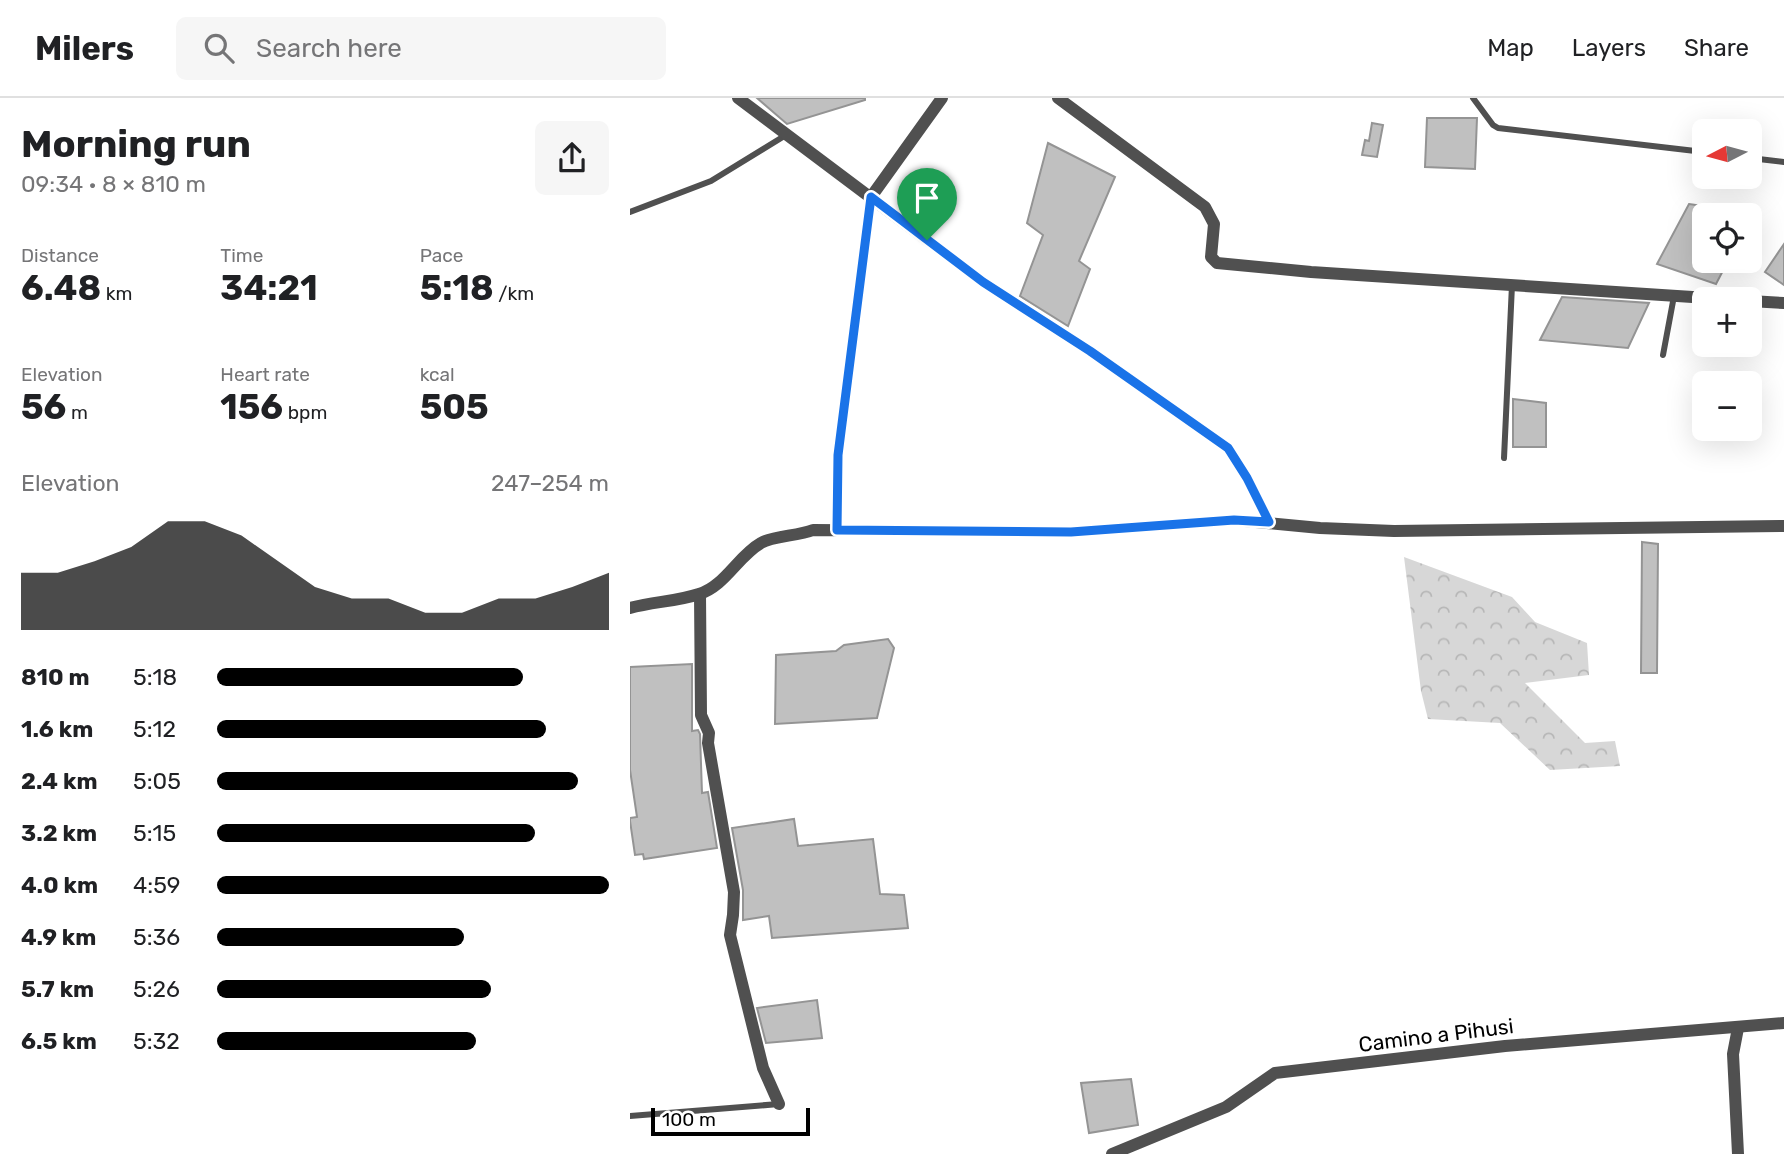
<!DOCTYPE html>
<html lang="en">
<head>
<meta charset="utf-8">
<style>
	body { margin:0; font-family:Rubik,sans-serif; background:#f6f6f6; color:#202124; height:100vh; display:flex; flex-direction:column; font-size:26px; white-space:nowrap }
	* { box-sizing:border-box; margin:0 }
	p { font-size:23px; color:#757577 }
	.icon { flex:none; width:38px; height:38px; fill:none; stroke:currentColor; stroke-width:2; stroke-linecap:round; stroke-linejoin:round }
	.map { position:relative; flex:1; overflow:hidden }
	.side { display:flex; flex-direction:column; background:#fff; width:630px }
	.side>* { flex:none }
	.needle { width:46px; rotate:264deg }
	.buttons { position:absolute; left:1062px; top:21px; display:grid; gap:14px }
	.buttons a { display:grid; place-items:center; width:70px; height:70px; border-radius:10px; background:#fff; box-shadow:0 7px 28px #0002; font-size:35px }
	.scale { position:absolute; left:21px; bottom:18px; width:159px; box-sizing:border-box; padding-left:7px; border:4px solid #000; border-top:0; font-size:19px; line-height:24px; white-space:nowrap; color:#000; -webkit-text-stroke:5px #fff; paint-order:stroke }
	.pin { position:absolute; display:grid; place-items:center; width:60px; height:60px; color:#fff; margin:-72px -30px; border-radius:50% 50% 50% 0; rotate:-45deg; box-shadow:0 0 7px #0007 }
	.pin .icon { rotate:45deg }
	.round { display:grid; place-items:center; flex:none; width:74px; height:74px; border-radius:10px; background:#f6f6f6 }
	.summary { display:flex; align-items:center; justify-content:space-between; height:119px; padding:0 21px }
	h1 { font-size:38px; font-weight:700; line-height:52px }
	.stats { display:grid; grid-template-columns:repeat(3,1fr); gap:10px; height:119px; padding:7px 21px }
	.stats div { display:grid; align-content:center }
	.stats b { font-size:35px; font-weight:700 }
	.stats small { font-size:19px; font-weight:400 }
	.stats p { font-size:19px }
	.chart { height:196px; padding:14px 21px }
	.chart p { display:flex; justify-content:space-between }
	.chart svg { width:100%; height:126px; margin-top:7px; fill:#000; opacity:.7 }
	ul { padding:0 21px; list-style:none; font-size:23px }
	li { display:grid; grid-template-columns:112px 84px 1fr; align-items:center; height:52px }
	li i { height:18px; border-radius:9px; background:#000 }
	header { display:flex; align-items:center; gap:42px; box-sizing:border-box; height:98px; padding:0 35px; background:#fff; border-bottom:2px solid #e0e0e0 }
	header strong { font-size:33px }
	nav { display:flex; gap:38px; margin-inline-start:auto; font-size:24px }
	.search { width:490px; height:63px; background:#f6f6f6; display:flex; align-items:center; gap:18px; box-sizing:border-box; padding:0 24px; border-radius:10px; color:#757577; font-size:26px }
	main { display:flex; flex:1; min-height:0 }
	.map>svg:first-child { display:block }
</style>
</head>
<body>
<header>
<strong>Milers</strong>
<div class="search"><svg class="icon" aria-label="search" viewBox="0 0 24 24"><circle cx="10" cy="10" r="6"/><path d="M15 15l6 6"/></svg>Search here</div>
<nav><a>Map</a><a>Layers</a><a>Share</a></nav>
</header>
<main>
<section class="side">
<div class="summary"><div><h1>Morning run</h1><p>09:34 · 8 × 810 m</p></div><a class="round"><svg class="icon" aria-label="share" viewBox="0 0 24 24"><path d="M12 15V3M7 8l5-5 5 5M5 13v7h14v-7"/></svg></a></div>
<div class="stats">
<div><p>Distance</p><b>6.48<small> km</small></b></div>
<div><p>Time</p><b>34:21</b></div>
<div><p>Pace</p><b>5:18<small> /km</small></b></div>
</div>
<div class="stats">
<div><p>Elevation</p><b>56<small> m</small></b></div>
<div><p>Heart rate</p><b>156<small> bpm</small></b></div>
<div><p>kcal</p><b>505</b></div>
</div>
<div class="chart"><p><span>Elevation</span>247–254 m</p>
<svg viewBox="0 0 160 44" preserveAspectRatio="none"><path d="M0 44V24L10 24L20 20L30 15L40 6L50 6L60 11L70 20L80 29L90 33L100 33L110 38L120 38L130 33L140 33L150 29L160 24V44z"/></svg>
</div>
<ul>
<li><b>810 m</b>5:18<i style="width:78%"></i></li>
<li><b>1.6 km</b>5:12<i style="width:84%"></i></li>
<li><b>2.4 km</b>5:05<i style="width:92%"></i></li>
<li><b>3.2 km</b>5:15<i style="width:81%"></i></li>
<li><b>4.0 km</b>4:59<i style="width:100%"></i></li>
<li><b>4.9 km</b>5:36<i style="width:63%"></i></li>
<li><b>5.7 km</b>5:26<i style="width:70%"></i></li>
<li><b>6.5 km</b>5:32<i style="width:66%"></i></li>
</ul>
</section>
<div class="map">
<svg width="1154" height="1056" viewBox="0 0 1154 1056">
	<defs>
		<pattern id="forest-crowns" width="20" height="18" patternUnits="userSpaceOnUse" patternTransform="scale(1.75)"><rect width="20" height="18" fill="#d7d7d7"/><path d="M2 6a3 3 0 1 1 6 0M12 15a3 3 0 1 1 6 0" fill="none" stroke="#b7b7b7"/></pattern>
	</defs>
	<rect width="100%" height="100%" fill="#fff"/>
	<path fill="url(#forest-crowns)" d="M774 459 882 499 905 524 957 545 959 577 895 585 955 645 985 643 990 668 920 672 870 625 798 621 791 593Z"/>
	<g fill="#c0c0c0" stroke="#949494" stroke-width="2">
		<path d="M127 0H235V2L157 26Z"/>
		<path d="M797 20H847L845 71 795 69Z"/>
		<path d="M742 25 753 27 747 59 732 57 735 42 739 43Z"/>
		<path d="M418 45 485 79 449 163 460 171 438 228 390 198 413 137 397 125Z"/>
		<path d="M1059 106 1100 112 1099 117H1074V163H1098L1086 186 1027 166Z"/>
		<path d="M1154 146V187L1135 174Z"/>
		<path d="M932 199 1019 205 998 250 910 242Z"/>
		<path d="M883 301 916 305V349H883Z"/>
		<path d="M1012 444 1028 446 1027 575H1011Z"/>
		<path d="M258 541 264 550 247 620 145 626 146 557 206 553 214 547Z"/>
		<path d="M62 566V633L68 632 70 636 72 695 78 694 87 750 14 761 13 756 5 757 0 723V720L7 719 0 672V569Z"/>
		<path d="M164 721 168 748 243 741 250 796 274 797 278 830 142 840 139 818 113 822V792L102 730Z"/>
		<path d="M187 902 192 940 136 945 127 910Z"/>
		<path d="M501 981 508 1027 459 1035 451 985Z"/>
	</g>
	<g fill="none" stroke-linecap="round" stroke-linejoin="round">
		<g stroke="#505050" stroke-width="6">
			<path d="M843 0 863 27 868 30 1074 54"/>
			<path d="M1120 60 1154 64"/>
			<path d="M0 114 81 83 156 37"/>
			<path d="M1033 257 1044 198"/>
			<path d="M874 360 882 187"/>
			<path d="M0 1018 149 1006"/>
		</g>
		<g stroke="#505050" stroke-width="12">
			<path d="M108 0 353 184 460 253 598 350 617 380 639 424"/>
			<path d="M428 0 575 109 584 126 581 159 587 165 681 174 1093 201"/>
			<path d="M1120 203 1154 205"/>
			<path d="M207 432 208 357 241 99 312 0"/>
			<path d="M70 496 71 617 79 635 78 645 104 794 103 817 100 837 133 970 149 1006"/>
			<path d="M0 510C22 504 49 503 69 496 95 488 108 458 131 445 142 438 168 438 183 432L441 434 604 422 690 430 764 433 1154 428"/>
			<path d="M1108 930 1103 956 1108 1056"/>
			<path d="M482 1056 596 1009 645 975 875 948 1154 925"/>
		</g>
	</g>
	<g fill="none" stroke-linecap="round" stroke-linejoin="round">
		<defs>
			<path id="route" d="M241 99 353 184 460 253 598 350 617 380 639 424 604 422 441 434 207 432 208 357Z"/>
		</defs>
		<use href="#route" stroke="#fff" stroke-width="14"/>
		<use href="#route" stroke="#1a73e8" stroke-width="9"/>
	</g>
	<g text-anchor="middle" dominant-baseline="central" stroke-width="5" stroke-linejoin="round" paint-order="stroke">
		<g font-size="21" fill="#000" stroke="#fff">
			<text transform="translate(806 937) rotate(-7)">Camino a Pihusi</text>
		</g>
	</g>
</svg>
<div class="buttons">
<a><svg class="needle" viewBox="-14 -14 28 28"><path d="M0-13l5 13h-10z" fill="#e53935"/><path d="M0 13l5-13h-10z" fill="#757577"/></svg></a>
<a><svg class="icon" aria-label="locate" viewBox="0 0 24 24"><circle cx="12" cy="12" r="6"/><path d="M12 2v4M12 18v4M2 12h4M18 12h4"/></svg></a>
<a>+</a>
<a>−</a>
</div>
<div class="scale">100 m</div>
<div class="pin" style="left:297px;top:142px;background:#1e9e55"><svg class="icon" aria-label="arrive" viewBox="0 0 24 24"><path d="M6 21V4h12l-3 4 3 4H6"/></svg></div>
</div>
</main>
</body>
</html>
